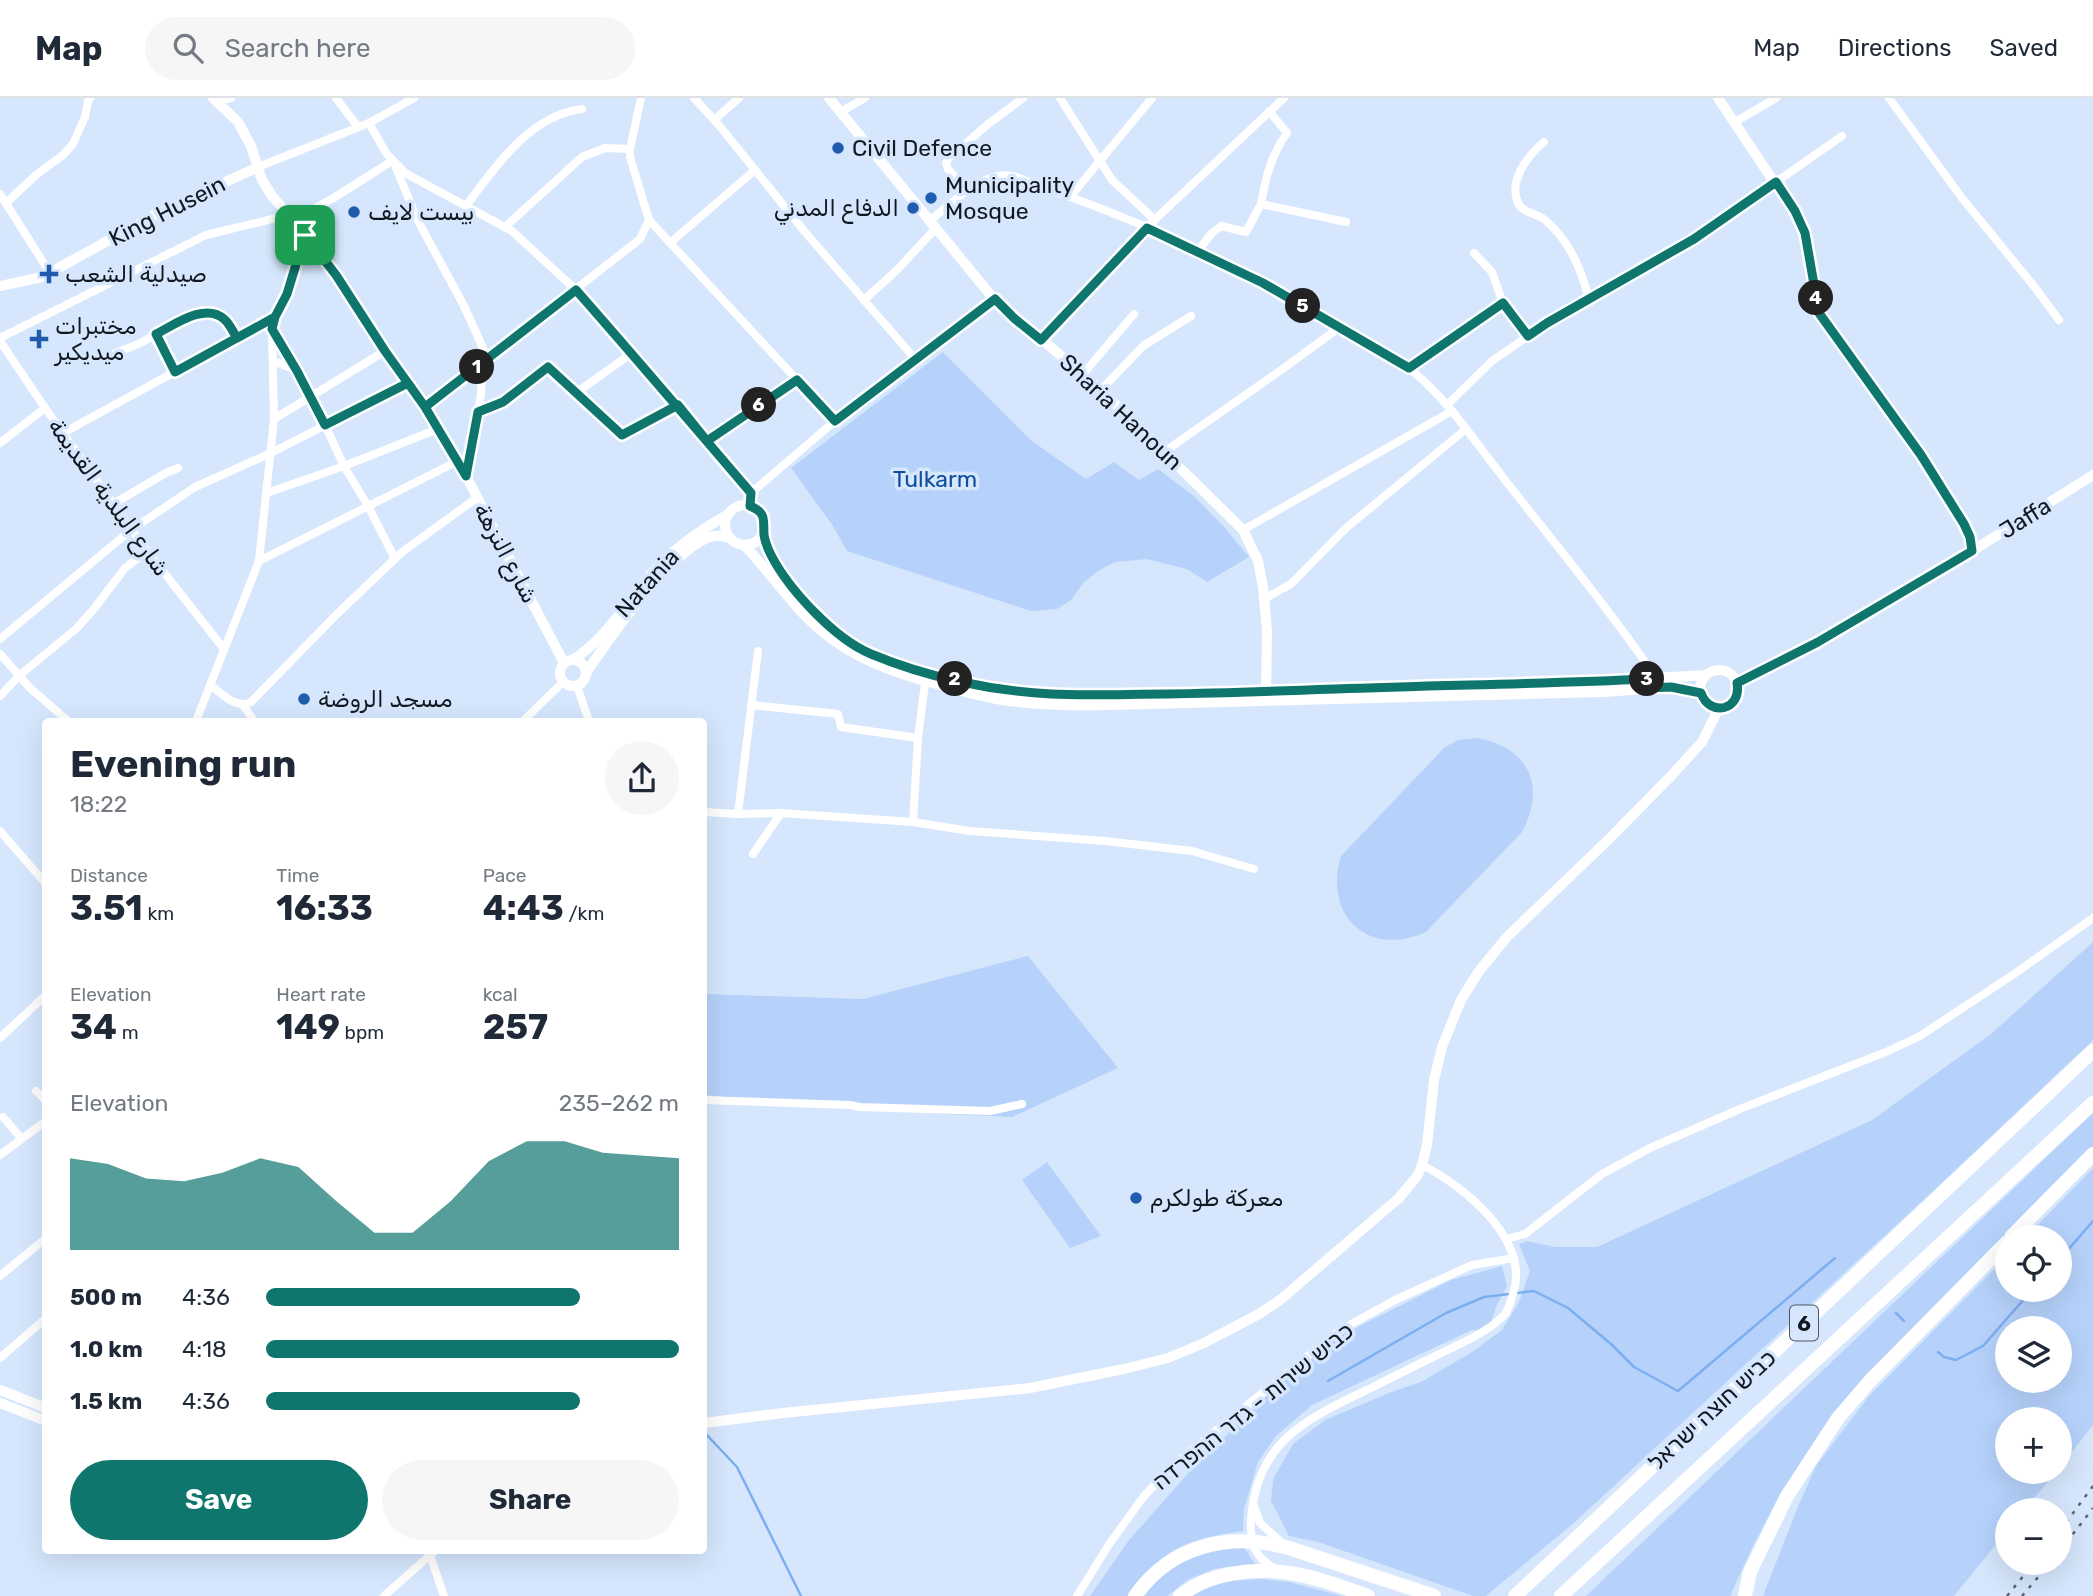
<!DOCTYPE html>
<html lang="en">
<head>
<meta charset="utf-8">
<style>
	body { margin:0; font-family:Rubik,Cairo,"Noto Sans Hebrew",sans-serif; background:#f6f6f7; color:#1f2937; height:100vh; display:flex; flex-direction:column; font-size:26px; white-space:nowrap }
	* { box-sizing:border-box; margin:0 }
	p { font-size:23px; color:#747a83 }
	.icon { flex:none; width:38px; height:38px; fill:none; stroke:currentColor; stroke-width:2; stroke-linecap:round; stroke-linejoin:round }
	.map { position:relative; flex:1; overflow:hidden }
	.side { position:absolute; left:42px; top:620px; width:665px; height:836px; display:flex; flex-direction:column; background:#fff; border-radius:7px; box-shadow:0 7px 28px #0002 }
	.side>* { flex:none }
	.buttons { position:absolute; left:1995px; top:1127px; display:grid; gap:14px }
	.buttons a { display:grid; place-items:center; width:77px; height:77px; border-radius:50%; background:#fff; box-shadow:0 7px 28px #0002; font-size:35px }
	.pin { position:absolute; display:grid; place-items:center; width:60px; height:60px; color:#fff; margin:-30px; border-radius:14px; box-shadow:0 4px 10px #0006 }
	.km { position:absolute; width:35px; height:35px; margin:-18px; border-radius:50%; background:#222; color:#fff; font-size:19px; line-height:35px; text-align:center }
	.round { display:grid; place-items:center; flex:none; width:74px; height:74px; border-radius:37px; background:#f6f6f7 }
	.overview { display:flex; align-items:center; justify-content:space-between; height:119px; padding:0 28px }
	h1 { font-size:38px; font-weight:700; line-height:52px }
	.metrics { display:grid; grid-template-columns:repeat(3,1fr); gap:10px; height:119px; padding:7px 28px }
	.metrics div { display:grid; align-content:center }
	.metrics b { font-size:35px; font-weight:700 }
	.metrics small { font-size:19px; font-weight:400 }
	.metrics p { font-size:19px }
	.chart { height:196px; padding:14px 28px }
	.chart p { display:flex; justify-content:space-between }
	.chart svg { width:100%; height:126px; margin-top:7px; fill:#0f766e; opacity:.7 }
	.cta { display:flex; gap:14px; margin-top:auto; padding:14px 28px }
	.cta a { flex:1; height:80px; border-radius:42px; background:#0f766e; color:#fff; font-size:28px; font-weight:700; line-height:80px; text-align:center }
	.cta a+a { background:#f6f6f7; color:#1f2937 }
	ul { padding:0 28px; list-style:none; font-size:23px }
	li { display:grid; grid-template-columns:112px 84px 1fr; align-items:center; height:52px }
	li i { height:18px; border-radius:9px; background:#0f766e }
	header { display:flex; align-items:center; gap:42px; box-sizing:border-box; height:98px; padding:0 35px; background:#fff; border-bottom:2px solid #e0e1e3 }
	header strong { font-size:33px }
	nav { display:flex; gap:38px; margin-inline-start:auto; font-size:24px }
	.search { width:490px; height:63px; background:#f6f6f7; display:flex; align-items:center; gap:18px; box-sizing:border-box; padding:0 24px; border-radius:38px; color:#747a83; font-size:26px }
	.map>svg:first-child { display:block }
</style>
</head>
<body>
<header>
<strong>Map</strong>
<div class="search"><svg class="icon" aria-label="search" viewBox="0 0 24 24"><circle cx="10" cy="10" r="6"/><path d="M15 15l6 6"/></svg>Search here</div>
<nav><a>Map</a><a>Directions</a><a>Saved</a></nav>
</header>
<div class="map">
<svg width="2093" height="1498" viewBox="0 0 2093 1498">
	<rect width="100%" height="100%" fill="#d6e7fd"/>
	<g fill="#b6d2fb" fill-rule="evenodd">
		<path d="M943 254 1032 343 1086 381 1114 364 1139 382 1158 371 1194 398 1226 431 1249 459 1207 484 1187 471 1166 466 1147 461 1115 464 1098 473 1084 484 1071 502 1057 511 1031 513 847 453 833 428 791 370Z"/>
		<path d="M1477 640C1528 649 1547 688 1522 734L1426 834C1368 860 1323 818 1341 758L1445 649 1458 642Z"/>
		<path d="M2093 844V942L1934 1092 1575 1424 1486 1498H1473L1318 1444 1289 1438 1271 1403 1273 1381 1293 1346 1325 1322 1394 1293 1421 1284 1472 1254 1502 1232 1519 1204 1530 1173 1519 1146 1527 1143 1555 1149H1597L1872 1022 1991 936Z"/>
		<path d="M1028 858 1118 970 1012 1019 861 1012 704 997V896L863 901Z"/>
		<path d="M2093 1015V1048L1954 1191 1778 1400 1751 1452 1730 1498H1586Z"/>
		<path d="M1047 1064 1101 1138 1070 1150 1022 1082Z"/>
		<path d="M2093 1070V1327L2060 1369V1321H2007V1374H2056L2024 1412H2007V1433L1954 1498H1763L1797 1411 1816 1368 1869 1298 2007 1158V1192H2060V1139H2026ZM2007 1230H2060V1283H2007Z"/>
		<path d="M1502 1168 1507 1188 1496 1209 1488 1232H1472L1312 1307 1276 1338 1258 1364 1244 1411 1243 1433C1186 1441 1163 1450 1128 1498H1090L1129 1442 1193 1370 1316 1250 1451 1182Z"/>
		<path d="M1244 1449 1256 1468 1226 1469 1214 1471 1187 1482 1168 1498H1144C1169 1463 1204 1453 1244 1449Z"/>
		<path d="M1262 1481 1289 1484 1342 1498H1191C1211 1483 1238 1482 1262 1481Z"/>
	</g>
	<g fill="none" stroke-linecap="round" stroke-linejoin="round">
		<g stroke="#7daef2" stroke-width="2.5">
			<path d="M2060 1161 2093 1123"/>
			<path d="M1516 1195 1534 1193 1568 1210 1611 1246 1634 1269 1678 1293 1835 1160"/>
			<path d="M1896 1215 1904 1223"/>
			<path d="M1938 1254 1944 1259 1956 1262 1983 1248 2032 1192"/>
			<path d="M1328 1283 1446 1215 1484 1199 1509 1196"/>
			<path d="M704 1334 737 1369 801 1498"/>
		</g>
		<g stroke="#fff" stroke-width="8">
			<path d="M336 0 358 29"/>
			<path d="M694 0 718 26 805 134 916 262"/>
			<path d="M1060 0 1112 82 1155 122"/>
			<path d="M1889 0 1962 100 2033 187 2059 222"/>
			<path d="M216 4 231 0"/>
			<path d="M840 14 865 0"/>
			<path d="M714 22 739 0"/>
			<path d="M1735 24 1776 0"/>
			<path d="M369 25 386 55 405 75 512 133 576 192 678 307 751 395 750 408"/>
			<path d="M1544 44C1528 57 1508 83 1518 105 1522 115 1538 115 1545 122 1570 143 1581 171 1589 201"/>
			<path d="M258 69 369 25 414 0"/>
			<path d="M396 70 418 123 463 206 483 250 481 296 466 378"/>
			<path d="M968 93 948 71 946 65 948 61 987 27 1023 0"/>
			<path d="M0 96 50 175"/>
			<path d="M1070 99 1152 0"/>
			<path d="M6 105 36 77 63 57 73 46 85 19 88 3 90 0"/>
			<path d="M1261 106C1266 79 1271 57 1287 35L1269 13"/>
			<path d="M466 108C495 69 530 17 582 11"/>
			<path d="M292 122 332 101 392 63"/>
			<path d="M649 122 835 323"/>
			<path d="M929 123C952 106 982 72 1013 78 1070 99 1127 119 1182 145 1258 181 1331 223 1403 266 1444 295 1471 339 1502 378 1550 440 1601 500 1645 564L1647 584"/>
			<path d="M505 129 582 59 605 50 630 51"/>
			<path d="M670 145 755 72"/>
			<path d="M1198 153 1211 136 1221 128 1246 134 1261 106 1346 124"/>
			<path d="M1474 155 1492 174 1503 205 1528 238"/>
			<path d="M864 202 897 172 935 131"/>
			<path d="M273 232 297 273 325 327 344 368 368 408 395 461"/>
			<path d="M156 236 175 274"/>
			<path d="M0 240 206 137 289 117"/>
			<path d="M1041 242 1147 129 1284 0"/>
			<path d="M0 243 45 310 147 453 224 551"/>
			<path d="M115 255C123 252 132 249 140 245 161 235 204 202 225 222 230 226 233 234 237 240"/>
			<path d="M273 263 296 272"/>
			<path d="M1409 270 1503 205"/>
			<path d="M1083 276 1134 216"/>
			<path d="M1101 292 1143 248 1191 218"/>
			<path d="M576 295 622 337 678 307"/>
			<path d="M1447 307 1492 263 1547 225 1694 141 1842 38"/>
			<path d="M425 309 640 141 649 122 630 59V51L641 0"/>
			<path d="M478 314 503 304 548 269 576 295 632 255"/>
			<path d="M274 321 385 253"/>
			<path d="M63 335 275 219"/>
			<path d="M707 343 797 282"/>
			<path d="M0 345 45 310"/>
			<path d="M1164 354 1284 270 1340 229"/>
			<path d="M267 395 344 368 438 331"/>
			<path d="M751 395 835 323 995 201"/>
			<path d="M113 406 166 375 178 370"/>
			<path d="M1243 432 1452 313"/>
			<path d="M259 463 458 363"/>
			<path d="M1264 501 1291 486 1346 430 1466 331"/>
			<path d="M0 541 131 432 195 389 271 355 408 285"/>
			<path d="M0 556 30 590 68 623"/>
			<path d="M210 587C222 595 236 612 251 604L337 516 402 454 478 399"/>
			<path d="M577 588 589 623"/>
			<path d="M0 598 20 577 77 530 93 512 125 470 147 453"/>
			<path d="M243 607 254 623"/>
			<path d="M751 607 838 616 841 629 918 640"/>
			<path d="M196 623 259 463 274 321 272 231 275 219 287 196 305 137"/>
			<path d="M523 623 563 584"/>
			<path d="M704 714 738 716 781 715 913 724 970 733 1105 743 1192 753 1254 771"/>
			<path d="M738 716 758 553"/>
			<path d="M913 724 918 640 926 577"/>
			<path d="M0 733 46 786"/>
			<path d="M753 756 781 715"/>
			<path d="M0 940 46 897"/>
			<path d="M36 993 46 1003"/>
			<path d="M704 1002 850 1007 860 1009 990 1013 1022 1006"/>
			<path d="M3 1019 22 1041"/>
			<path d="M0 1057 46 1023"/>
			<path d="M1506 1141 1525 1136 1602 1076 1650 1050 1740 1011 1886 954 1920 938 2017 874 2093 820"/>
			<path d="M0 1178 46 1140"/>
			<path d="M0 1260 46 1220"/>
			<path d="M1254 1408 1260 1425 1283 1446"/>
			<path d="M430 1457 444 1498"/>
			<path d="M1276 1471C1255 1460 1250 1446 1251 1423 1256 1341 1309 1320 1373 1289 1406 1272 1440 1256 1474 1239 1484 1233 1497 1226 1505 1216 1509 1211 1511 1202 1513 1196 1531 1142 1464 1088 1422 1067"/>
			<path d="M384 1498 436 1452"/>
			<path d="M1077 1498 1110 1445 1144 1398 1176 1365 1339 1233 1395 1202 1472 1167 1514 1160"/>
		</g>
		<g stroke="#fff" stroke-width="10">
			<path d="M213 0 238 24 251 48 262 82 272 98 289 117 336 177 425 309 466 378 564 565"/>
			<path d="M829 0 989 195 1023 229 1046 245 1101 292 1243 432 1258 463 1263 489 1267 533 1266 598"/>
			<path d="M1718 0 1802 126 1808 144 1819 215 1921 357 1964 426 1970 439 1972 453"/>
			<path d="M0 188 42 179 160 114 258 69"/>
			<circle cx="745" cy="427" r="20"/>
			<path d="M764 435C775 479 828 537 869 555 924 579 990 592 1049 596 1090 599 1131 596 1171 596 1233 595 1295 593 1357 591 1473 586 1590 584 1706 577"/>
			<path d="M744 447C771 475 793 510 824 535 854 559 887 572 925 583 952 590 980 599 1008 603 1042 607 1076 608 1110 607L1604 594 1671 589 1701 595"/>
			<circle cx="573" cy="575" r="13"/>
			<path d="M572 562C605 543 626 504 652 475 674 450 700 432 729 416"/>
			<circle cx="1719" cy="591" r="19"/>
			<path d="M586 575C608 542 676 445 714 438 719 437 724 439 730 440"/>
			<path d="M1737 585 1818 544 1972 453 2093 377"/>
			<path d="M0 1292 46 1310"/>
			<path d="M0 1305 46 1323"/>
			<path d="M704 1325 783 1315 1030 1290 1124 1271 1168 1260 1204 1245 1259 1216 1280 1202 1399 1100 1418 1077 1422 1067 1427 1047 1434 982 1442 949 1461 902 1479 873 1507 839 1608 742 1671 678 1702 644 1719 610"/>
		</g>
		<g stroke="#fff" stroke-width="14">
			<path d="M2011 1139 2093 1056"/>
			<path d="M1135 1498C1172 1446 1230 1434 1289 1450L1434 1498"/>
			<path d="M1180 1498C1209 1475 1253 1469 1289 1475 1316 1479 1343 1489 1368 1498"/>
			<path d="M1515 1498 2093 953"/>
			<path d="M1561 1498 2093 1005"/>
			<path d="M1745 1498 1750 1474 1787 1398 1838 1320 1869 1284 2007 1144"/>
		</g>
		<g stroke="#5b6572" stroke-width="2.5" stroke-dasharray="3.5 7" stroke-linecap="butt">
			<path d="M2060 1433 2093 1388"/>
			<path d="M2060 1453 2093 1410"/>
			<path d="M2007 1498 2034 1465"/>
			<path d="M2022 1498 2050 1465"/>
		</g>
	</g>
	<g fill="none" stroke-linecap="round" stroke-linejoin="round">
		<defs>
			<path id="route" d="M305 137 287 196 275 219 237 240C233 234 230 226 224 221 205 204 174 227 156 236L175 274 275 219 272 231 297 273 325 327 408 285 425 309 576 192C635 259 693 327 751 395L750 408C767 415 763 422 764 437 765 444 768 451 771 457 789 492 835 541 871 556 926 579 991 593 1051 596 1089 598 1128 596 1167 596 1223 595 1280 593 1336 591 1440 587 1544 586 1647 581V590L1671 589 1701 595C1710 620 1742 612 1737 585L1818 544 1972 453 1970 439 1964 426 1921 357 1819 215 1805 135 1795 113 1776 84 1694 141 1547 225 1528 238 1503 205 1409 270 1263 185 1147 130 1041 242 1015 221 995 201 835 323 797 282 707 343 678 307 622 337 548 269 503 304 478 314 466 378 425 309 385 253 336 177 305 137"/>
		</defs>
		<use href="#route" stroke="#fff" stroke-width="14"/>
		<use href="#route" stroke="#0f766e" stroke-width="9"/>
	</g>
	<g fill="#1f5cad" stroke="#d6e7fd" stroke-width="2.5">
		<circle cx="838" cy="50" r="7"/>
		<circle cx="931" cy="100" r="7"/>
		<circle cx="913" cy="110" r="7"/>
		<circle cx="354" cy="114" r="7"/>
		<path d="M45.5 165.5h7v7h7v7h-7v7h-7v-7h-7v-7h7z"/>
		<path d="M35.5 230.5h7v7h7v7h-7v7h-7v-7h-7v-7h7z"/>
		<circle cx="304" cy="601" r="7"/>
		<circle cx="1136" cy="1100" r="7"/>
	</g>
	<g text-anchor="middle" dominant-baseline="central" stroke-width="7" stroke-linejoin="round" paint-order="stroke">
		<rect fill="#d6e7fd" stroke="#4d5662" stroke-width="2" x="1790" y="1207.5" width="28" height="35" rx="5"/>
		<g font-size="21" font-weight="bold" fill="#121820">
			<text x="1804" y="1225">6</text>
		</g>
		<g font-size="23" fill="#121820" stroke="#d6e7fd" text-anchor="start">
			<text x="852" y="50">Civil Defence</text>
			<text x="945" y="87">Municipality<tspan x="945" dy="26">Mosque</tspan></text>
			<text x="899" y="110" text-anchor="end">الدفاع المدني</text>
			<text x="368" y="114">بيست لايف</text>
			<text x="65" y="176">صيدلية الشعب</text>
			<text x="55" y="228">مختبرات<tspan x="55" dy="26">ميديكير</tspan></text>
			<text x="318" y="601">مسجد الروضة</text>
			<text x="1150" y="1100">معركة طولكرم</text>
		</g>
		<g font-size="23" fill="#121820" stroke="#d6e7fd">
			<text transform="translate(167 113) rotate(-27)">King Husein</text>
			<text transform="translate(1121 314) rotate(43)">Sharia Hanoun</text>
			<text transform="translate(109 399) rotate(54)">شارع البلدية القديمة</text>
			<text transform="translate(2025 420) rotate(-32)">Jaffa</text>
			<text transform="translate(506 455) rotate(62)">شارع النزهة</text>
			<text transform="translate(647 485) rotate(-48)">Natania</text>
			<text transform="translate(1253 1308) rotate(-39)">כביש שירות - גדר ההפרדה</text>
			<text transform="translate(1712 1312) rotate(-43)">כביש חוצה ישראל</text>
		</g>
		<g font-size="23" fill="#104e9e" stroke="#d6e7fd">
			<text x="935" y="381">Tulkarm</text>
		</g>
	</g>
</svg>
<div class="buttons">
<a><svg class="icon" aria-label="locate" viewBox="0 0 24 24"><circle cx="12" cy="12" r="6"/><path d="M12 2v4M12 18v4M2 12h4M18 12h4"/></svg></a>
<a><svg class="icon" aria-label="layers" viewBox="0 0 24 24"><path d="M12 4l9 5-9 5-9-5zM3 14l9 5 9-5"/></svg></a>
<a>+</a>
<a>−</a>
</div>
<div class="pin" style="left:305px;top:137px;background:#1e9e55"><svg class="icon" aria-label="arrive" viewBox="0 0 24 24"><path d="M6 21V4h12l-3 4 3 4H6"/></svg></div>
<b class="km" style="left:477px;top:269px">1</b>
<b class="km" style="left:955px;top:581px">2</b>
<b class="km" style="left:1647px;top:581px">3</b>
<b class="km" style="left:1816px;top:200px">4</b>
<b class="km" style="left:1303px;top:208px">5</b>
<b class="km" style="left:759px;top:307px">6</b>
<section class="side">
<div class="overview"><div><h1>Evening run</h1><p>18:22</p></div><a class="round"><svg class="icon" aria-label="share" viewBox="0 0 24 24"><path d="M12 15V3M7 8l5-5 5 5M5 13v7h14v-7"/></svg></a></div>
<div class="metrics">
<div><p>Distance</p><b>3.51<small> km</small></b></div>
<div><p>Time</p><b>16:33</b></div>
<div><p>Pace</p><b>4:43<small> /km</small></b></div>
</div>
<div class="metrics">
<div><p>Elevation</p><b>34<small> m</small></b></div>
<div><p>Heart rate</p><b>149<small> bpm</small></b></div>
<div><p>kcal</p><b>257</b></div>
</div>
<div class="chart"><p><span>Elevation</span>235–262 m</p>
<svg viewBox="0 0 160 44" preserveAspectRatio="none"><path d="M0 44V12L10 14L20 19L30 20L40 17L50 12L60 15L70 27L80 38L90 38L100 27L110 13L120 6L130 6L140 10L150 11L160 12V44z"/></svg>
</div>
<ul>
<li><b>500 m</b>4:36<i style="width:76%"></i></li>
<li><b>1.0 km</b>4:18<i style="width:100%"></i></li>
<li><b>1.5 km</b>4:36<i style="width:76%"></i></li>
</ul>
<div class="cta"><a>Save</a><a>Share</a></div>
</section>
</div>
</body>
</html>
